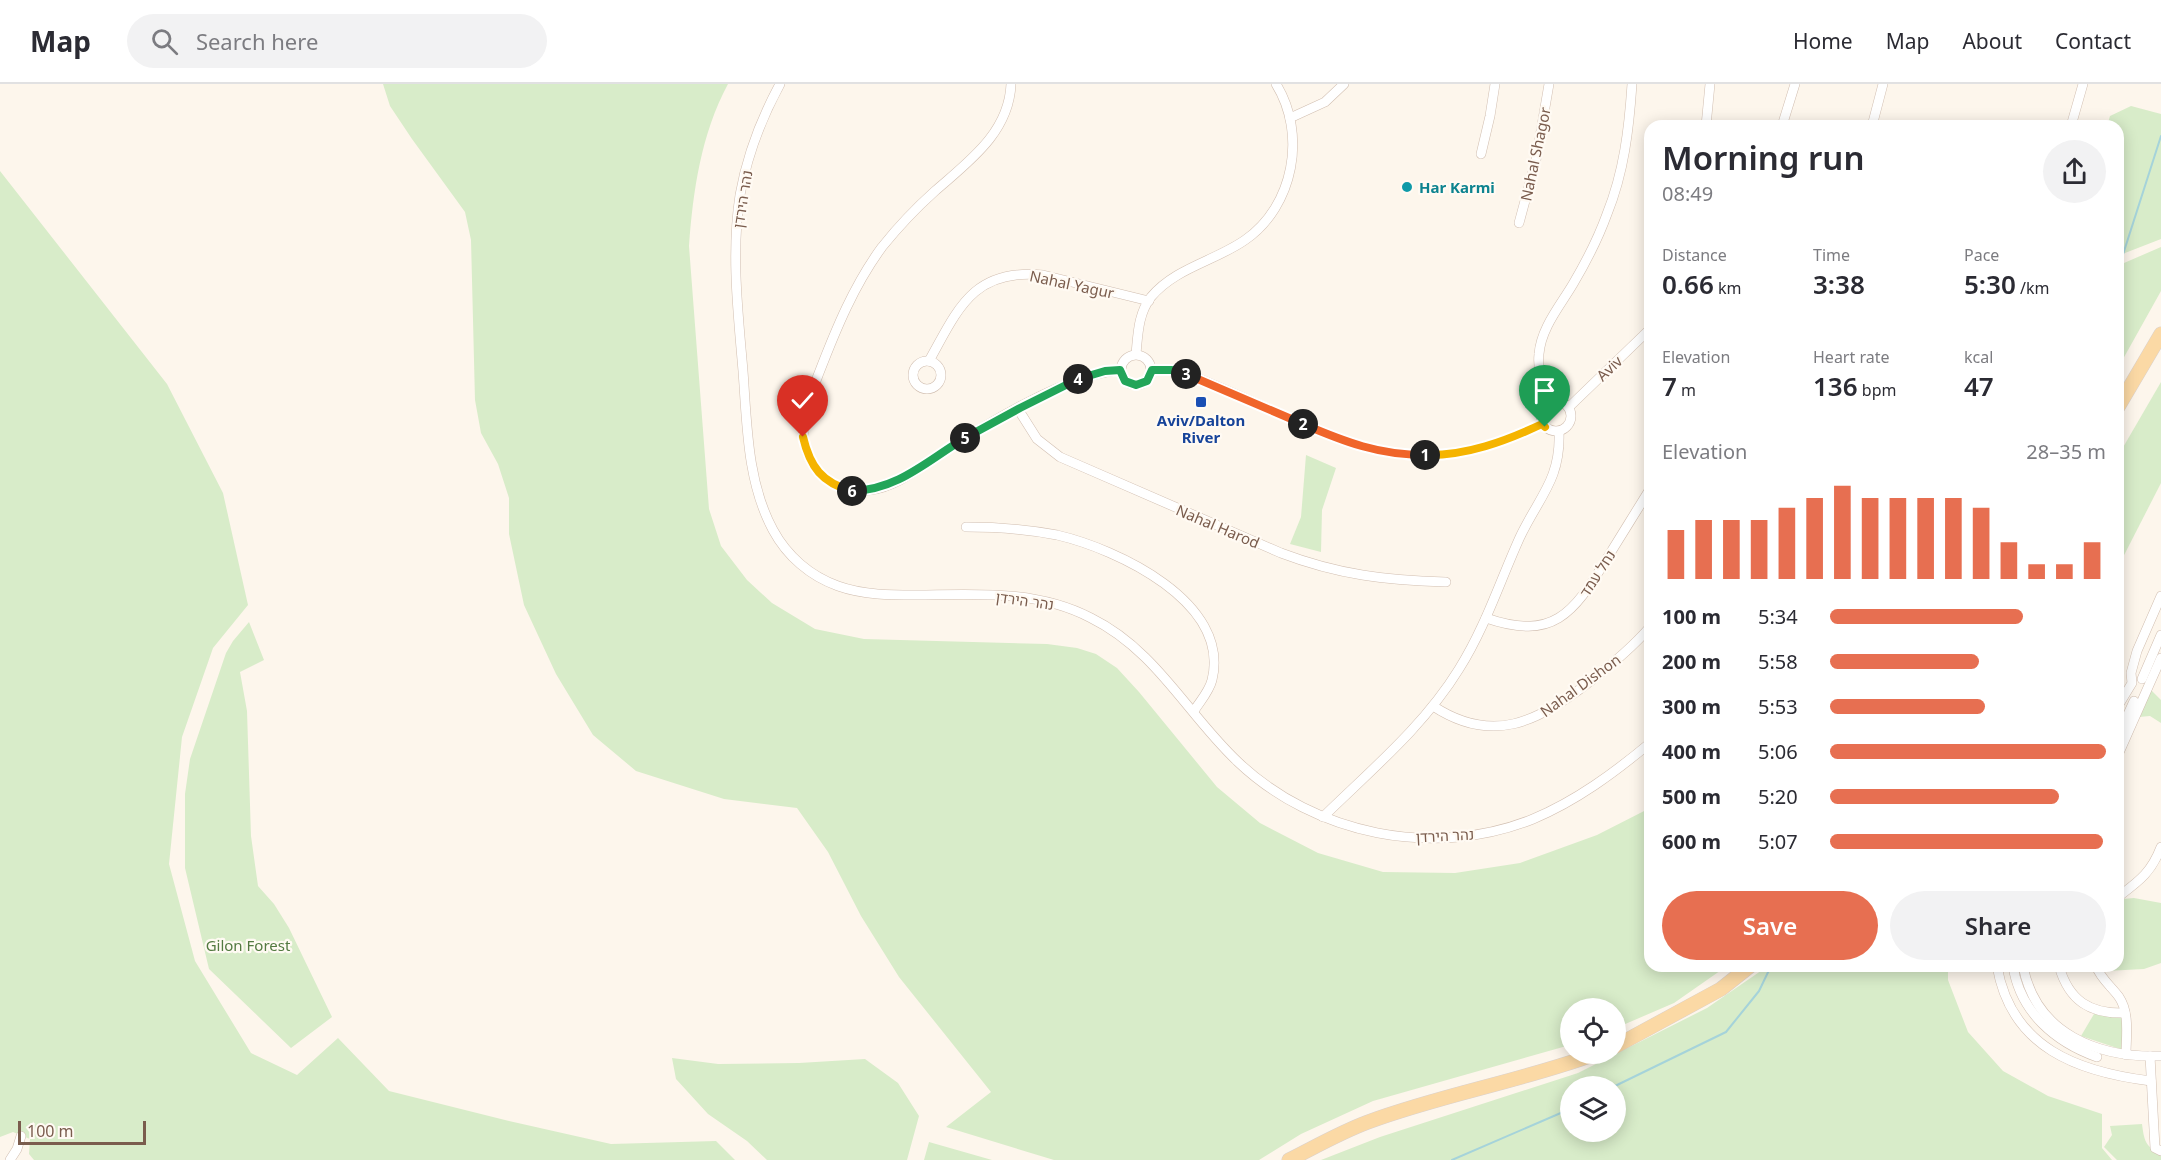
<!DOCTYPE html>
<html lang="en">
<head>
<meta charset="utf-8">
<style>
	body { margin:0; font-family:"Noto Sans",Heebo,sans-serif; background:#f2f2f3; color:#2b2b33; height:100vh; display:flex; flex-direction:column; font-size:22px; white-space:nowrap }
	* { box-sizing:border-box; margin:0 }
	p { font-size:20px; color:#7c7c81 }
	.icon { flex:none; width:33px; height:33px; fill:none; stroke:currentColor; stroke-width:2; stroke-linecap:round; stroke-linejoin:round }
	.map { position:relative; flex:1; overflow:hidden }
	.panel { position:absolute; left:1644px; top:36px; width:480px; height:852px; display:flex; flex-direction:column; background:#fff; border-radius:18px; box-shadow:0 3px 15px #0003 }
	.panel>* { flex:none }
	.buttons { position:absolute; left:1560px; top:914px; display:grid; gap:12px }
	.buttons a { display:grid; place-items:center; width:66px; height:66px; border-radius:50%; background:#fff; box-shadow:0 3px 15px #0003; font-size:30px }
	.scale { position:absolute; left:18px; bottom:15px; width:128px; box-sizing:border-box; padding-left:6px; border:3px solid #7a5c4d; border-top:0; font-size:16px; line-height:21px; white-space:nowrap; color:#7a5c4d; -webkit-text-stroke:4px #fffaf3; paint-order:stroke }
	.pin { position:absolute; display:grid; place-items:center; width:51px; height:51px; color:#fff; margin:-62px -26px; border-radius:50% 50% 50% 0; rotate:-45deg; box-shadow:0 0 6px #0007 }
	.pin .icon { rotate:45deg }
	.km { position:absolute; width:30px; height:30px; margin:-15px; border-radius:50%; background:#222; color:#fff; font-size:16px; line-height:30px; text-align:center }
	.round { display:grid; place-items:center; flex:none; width:63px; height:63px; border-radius:32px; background:#f2f2f3 }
	.overview { display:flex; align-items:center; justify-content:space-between; height:102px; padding:0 18px }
	h1 { font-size:33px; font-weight:600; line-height:45px }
	.stats { display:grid; grid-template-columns:repeat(3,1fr); gap:9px; height:102px; padding:6px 18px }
	.stats div { display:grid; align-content:center }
	.stats b { font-size:26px; font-weight:600 }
	.stats small { font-size:16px; font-weight:400 }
	.stats p { font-size:16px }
	.chart { height:168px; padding:12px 18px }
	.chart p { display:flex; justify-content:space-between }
	.chart svg { width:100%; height:108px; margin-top:6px; stroke:#e76f51; stroke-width:6 }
	.action { display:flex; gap:12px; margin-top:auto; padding:12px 18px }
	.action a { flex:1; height:69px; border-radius:36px; background:#e76f51; color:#fff; font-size:24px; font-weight:600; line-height:69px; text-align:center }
	.action a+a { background:#f2f2f3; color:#2b2b33 }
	ul { padding:0 18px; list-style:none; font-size:20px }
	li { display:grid; grid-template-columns:96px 72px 1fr; align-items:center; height:45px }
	li i { height:15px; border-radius:8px; background:#e76f51 }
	header { display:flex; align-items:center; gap:36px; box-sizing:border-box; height:84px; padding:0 30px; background:#fff; border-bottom:2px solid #e1e1e2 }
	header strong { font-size:28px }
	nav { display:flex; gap:33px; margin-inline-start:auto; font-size:21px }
	.search { width:420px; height:54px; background:#f2f2f3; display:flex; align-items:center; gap:15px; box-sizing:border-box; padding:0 21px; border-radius:33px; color:#7c7c81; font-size:22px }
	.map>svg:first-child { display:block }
</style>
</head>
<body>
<header>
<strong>Map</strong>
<div class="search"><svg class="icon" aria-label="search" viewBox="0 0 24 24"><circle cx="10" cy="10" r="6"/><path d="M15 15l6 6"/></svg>Search here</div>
<nav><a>Home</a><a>Map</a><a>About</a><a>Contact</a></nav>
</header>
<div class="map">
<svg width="2161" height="1076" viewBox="0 0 2161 1076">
	<rect width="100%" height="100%" fill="#fdf6ec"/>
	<g fill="#d8ecc9" fill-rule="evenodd">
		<path d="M383 0H728C701 50 693 107 689 162L709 425 721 462 747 496 772 519 815 545 864 555 1047 560 1077 564 1096 570 1117 584 1139 608 1217 703 1260 739 1318 769 1383 788 1455 789 1520 779 1597 751 1650 724V882H1727L1674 919 1616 944V924H1570V961L1373 1017 1301 1050 1259 1076H1054L946 1043 991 1008 899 893 861 832 828 768 797 724 724 715 636 687 593 651 556 590 524 521 509 450V414L498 380 481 349 475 316 471 156 465 128 412 55 390 22Z"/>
		<path d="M2131 22 2161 30V155L2125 169 2118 168V42H2107L2110 32Z"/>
		<path d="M0 87 167 300 223 409 248 521 213 564 182 653 169 780 195 877 251 969 297 991 338 954 389 1007 509 1037 611 1060 716 1057 735 1076H34L29 1070 30 1055 13 1048 0 1053Z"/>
		<path d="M2161 163V207L2118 284V176L2124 179Z"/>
		<path d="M2161 298V399L2118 483V372Z"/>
		<path d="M1306 371 1336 384 1322 426 1321 468 1290 460 1301 433Z"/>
		<path d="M249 538 264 576 240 588 247 627 251 752 258 802 274 820 289 844 332 933 291 964 209 885 185 784V710L190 675 226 569 233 557Z"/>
		<path d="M2150 605 2161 616V639L2150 632 2139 633Z"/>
		<path d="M2134 814 2161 819V879L2144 885 2106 887 2102 882H2118V819L2123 815Z"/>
		<path d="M1768 882H1948V896L1968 948 2003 987 2048 1012 2102 1030V1064L2112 1076H1321L1380 1053 1578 989 1707 924ZM1570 1002H1616V1047H1570Z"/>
		<path d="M2094 930 2122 932 2123 966 2081 952Z"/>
		<path d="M672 974 718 980 799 979 865 975 898 999 919 1032 907 1076H767L747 1057 708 1030 676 995Z"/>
		<path d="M2142 1040C2144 1055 2145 1064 2161 1069V1076H2117L2104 1063 2112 1051 2110 1042Z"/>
		<path d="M929 1058 992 1076H993H924Z"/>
	</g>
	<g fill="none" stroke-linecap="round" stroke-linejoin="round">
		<g stroke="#a5d3da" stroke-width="2">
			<path d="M2118 186 2161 52"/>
			<path d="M1615 1002 1726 948 1759 907 1771 882"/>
			<path d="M1452 1076 1570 1025"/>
		</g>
		<defs>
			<g id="minor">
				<path d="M780 0C761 35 747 72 740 111 731 170 738 228 743 287 747 340 747 398 773 446 787 472 810 492 838 502 866 512 896 511 926 511 983 510 1039 507 1091 534 1156 566 1187 630 1238 678 1315 751 1434 775 1533 735 1576 717 1614 689 1650 659"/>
				<path d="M1011 0C1009 49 968 78 935 107 916 124 898 143 882 163 854 201 836 245 819 289 808 317 795 346 810 375 821 398 844 410 870 406 898 403 922 381 945 367 990 338 1068 290 1121 286"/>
				<path d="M1290 34 1325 18 1344 0"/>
				<path d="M1706 42 1710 0"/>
				<path d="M1782 42 1795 0"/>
				<path d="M1872 42 1883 0"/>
				<path d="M2071 42 2083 0"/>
				<path d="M1481 70 1490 32 1495 0"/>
				<path d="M1519 139 1536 76 1549 0"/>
				<path d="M1136 270C1138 250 1138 230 1151 213 1175 184 1215 177 1245 156 1294 122 1307 50 1276 0"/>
				<circle cx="1136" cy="286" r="15"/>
				<circle cx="927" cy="291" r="14"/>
				<path d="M929 277C958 225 973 184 1043 191L1149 217"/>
				<path d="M1152 286H1172L1185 289C1220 303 1255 319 1290 334 1336 354 1382 375 1434 371 1472 369 1508 356 1542 340"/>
				<circle cx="1556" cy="332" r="15"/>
				<path d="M1549 319C1544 303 1537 287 1539 270 1541 244 1560 222 1573 200 1586 178 1598 155 1607 130 1624 88 1629 45 1632 0"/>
				<path d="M1569 323 1650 245"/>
				<path d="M1018 325 1037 355 1060 373 1281 469C1339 491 1385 496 1446 498"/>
				<path d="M966 443C997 443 1026 445 1057 451 1117 465 1231 518 1212 596 1209 608 1200 617 1194 627"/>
				<path d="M1486 534C1553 557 1573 530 1606 476 1621 452 1635 429 1650 405"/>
				<path d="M2142 595 2161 551"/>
				<path d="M1433 622C1492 661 1538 638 1588 599 1610 582 1632 564 1650 543"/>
				<path d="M2118 622 2132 599 2131 589 2137 567 2161 512"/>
				<path d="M2118 652 2134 617"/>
				<path d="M2118 671 2161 574"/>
				<path d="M1323 733C1371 686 1424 642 1459 585 1485 544 1500 497 1520 453 1539 413 1561 395 1559 348"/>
				<path d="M2118 813C2139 797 2151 789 2161 763"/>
				<path d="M1997 882C2011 964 2078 988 2151 997"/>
				<path d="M2013 882C2020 928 2055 958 2097 973"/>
				<path d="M2023 882C2036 950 2098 974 2161 972"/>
				<path d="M2059 882C2069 917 2090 930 2125 929"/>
				<path d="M2096 882C2101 895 2111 902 2119 913 2130 929 2126 953 2126 971"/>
				<path d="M2150 972 2155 1064 2161 1067"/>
				<path d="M10 1076 17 1065 21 1052"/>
			</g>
			<g id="primary">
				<path d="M2118 323 2161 250"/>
				<path d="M1616 962 1721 905 1750 882"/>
				<path d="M1289 1076C1315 1063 1341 1048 1368 1038 1443 1010 1523 997 1598 969"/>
			</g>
		</defs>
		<use href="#minor" stroke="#d1beb0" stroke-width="10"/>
		<use href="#primary" stroke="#dad1cd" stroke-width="15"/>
		<use href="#minor" stroke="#fff" stroke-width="9"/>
		<use href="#primary" stroke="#fbd9a5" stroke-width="14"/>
	</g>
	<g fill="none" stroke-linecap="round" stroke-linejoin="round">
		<defs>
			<path id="split-1" d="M1425 371C1466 372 1506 357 1542 340L1545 343"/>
			<path id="split-2" d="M1303 340C1345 358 1379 371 1425 371"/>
			<path id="split-3" d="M1186 290 1303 340"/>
			<path id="split-4" d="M1078 295 1105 287 1120 286 1125 297 1136 301 1147 297 1152 286H1172L1186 290"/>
			<path id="split-5" d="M965 354 1020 324 1078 295"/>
			<path id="split-6" d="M852 407C898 406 928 376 965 354"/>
			<path id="split-7" d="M803 353C810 383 822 399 852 407"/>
		</defs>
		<use href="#split-1" stroke="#fff" stroke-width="12"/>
		<use href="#split-2" stroke="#fff" stroke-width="12"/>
		<use href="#split-3" stroke="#fff" stroke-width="12"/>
		<use href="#split-4" stroke="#fff" stroke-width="12"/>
		<use href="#split-5" stroke="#fff" stroke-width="12"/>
		<use href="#split-6" stroke="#fff" stroke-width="12"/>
		<use href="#split-7" stroke="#fff" stroke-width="12"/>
		<use href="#split-1" stroke="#f5b400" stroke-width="8"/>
		<use href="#split-2" stroke="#f0652b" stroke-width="8"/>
		<use href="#split-3" stroke="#f0652b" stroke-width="8"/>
		<use href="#split-4" stroke="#22a559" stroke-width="8"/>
		<use href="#split-5" stroke="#22a559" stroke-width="8"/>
		<use href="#split-6" stroke="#22a559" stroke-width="8"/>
		<use href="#split-7" stroke="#f5b400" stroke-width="8"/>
	</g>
	<circle fill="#0f9aa8" stroke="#fffaf3" stroke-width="2" cx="1407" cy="103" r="6"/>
	<rect fill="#1a4fb4" stroke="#fffaf3" stroke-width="2" x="1195" y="312" width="12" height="12" rx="3"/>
	<g text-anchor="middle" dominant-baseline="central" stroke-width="4.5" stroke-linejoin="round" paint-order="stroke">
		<g font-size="15" fill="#7a5c4d" stroke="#fffaf3">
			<text transform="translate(1535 70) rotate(-78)">Nahal Shagor</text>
			<text transform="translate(742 115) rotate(-81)">נהר הירדן</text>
			<text transform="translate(1072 200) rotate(12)">Nahal Yagur</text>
			<text transform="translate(1609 284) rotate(-44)">Aviv</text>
			<text transform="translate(1218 442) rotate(23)">Nahal Harod</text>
			<text transform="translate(1597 489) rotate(-57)">נחל עמד</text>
			<text transform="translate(1025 516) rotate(8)">נהר הירדן</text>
			<text transform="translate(1580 601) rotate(-36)">Nahal Dishon</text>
			<text transform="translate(1445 751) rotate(-3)">נהר הירדן</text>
		</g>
		<g font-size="15" font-weight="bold" fill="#0d838f" stroke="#fffaf3" text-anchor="start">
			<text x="1419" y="103">Har Karmi</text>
		</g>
		<g font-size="15" font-weight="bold" fill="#164399" stroke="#fffaf3">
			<text x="1201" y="336">Aviv/Dalton<tspan x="1201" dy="17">River</tspan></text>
		</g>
		<g font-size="15" fill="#537a41" stroke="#fffaf3">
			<text x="248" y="861">Gilon Forest</text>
		</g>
	</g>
</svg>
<div class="buttons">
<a><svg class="icon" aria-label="locate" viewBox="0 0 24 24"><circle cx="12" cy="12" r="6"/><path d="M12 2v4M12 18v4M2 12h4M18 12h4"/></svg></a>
<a><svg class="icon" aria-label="layers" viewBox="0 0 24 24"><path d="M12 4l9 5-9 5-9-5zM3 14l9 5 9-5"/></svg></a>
</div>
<div class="scale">100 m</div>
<div class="pin" style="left:1545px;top:343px;background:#1e9e55"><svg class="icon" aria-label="arrive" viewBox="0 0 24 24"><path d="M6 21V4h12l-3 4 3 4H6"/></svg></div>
<div class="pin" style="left:803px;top:353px;background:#d93025"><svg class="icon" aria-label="check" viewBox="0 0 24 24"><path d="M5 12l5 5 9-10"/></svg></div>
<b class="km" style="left:1425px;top:371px">1</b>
<b class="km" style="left:1303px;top:340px">2</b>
<b class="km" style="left:1186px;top:290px">3</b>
<b class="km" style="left:1078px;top:295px">4</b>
<b class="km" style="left:965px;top:354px">5</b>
<b class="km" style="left:852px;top:407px">6</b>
<section class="panel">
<div class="overview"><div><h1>Morning run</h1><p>08:49</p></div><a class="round"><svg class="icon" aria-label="share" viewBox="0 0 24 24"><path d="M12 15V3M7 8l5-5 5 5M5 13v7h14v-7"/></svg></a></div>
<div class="stats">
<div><p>Distance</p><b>0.66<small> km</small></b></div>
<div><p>Time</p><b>3:38</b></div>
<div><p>Pace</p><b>5:30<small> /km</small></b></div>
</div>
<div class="stats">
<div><p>Elevation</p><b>7<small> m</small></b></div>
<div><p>Heart rate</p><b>136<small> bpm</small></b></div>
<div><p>kcal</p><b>47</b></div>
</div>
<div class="chart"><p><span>Elevation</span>28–35 m</p>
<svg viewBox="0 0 160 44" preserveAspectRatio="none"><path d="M5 44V24M15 44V20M25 44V20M35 44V20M45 44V15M55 44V11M65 44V6M75 44V11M85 44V11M95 44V11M105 44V11M115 44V15M125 44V29M135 44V38M145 44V38M155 44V29"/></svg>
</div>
<ul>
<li><b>100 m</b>5:34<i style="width:70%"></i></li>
<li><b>200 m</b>5:58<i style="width:54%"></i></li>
<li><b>300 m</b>5:53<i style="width:56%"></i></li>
<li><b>400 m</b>5:06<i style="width:100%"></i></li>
<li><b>500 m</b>5:20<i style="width:83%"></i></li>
<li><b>600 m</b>5:07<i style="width:99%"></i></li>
</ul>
<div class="action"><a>Save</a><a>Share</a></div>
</section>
</div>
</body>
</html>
